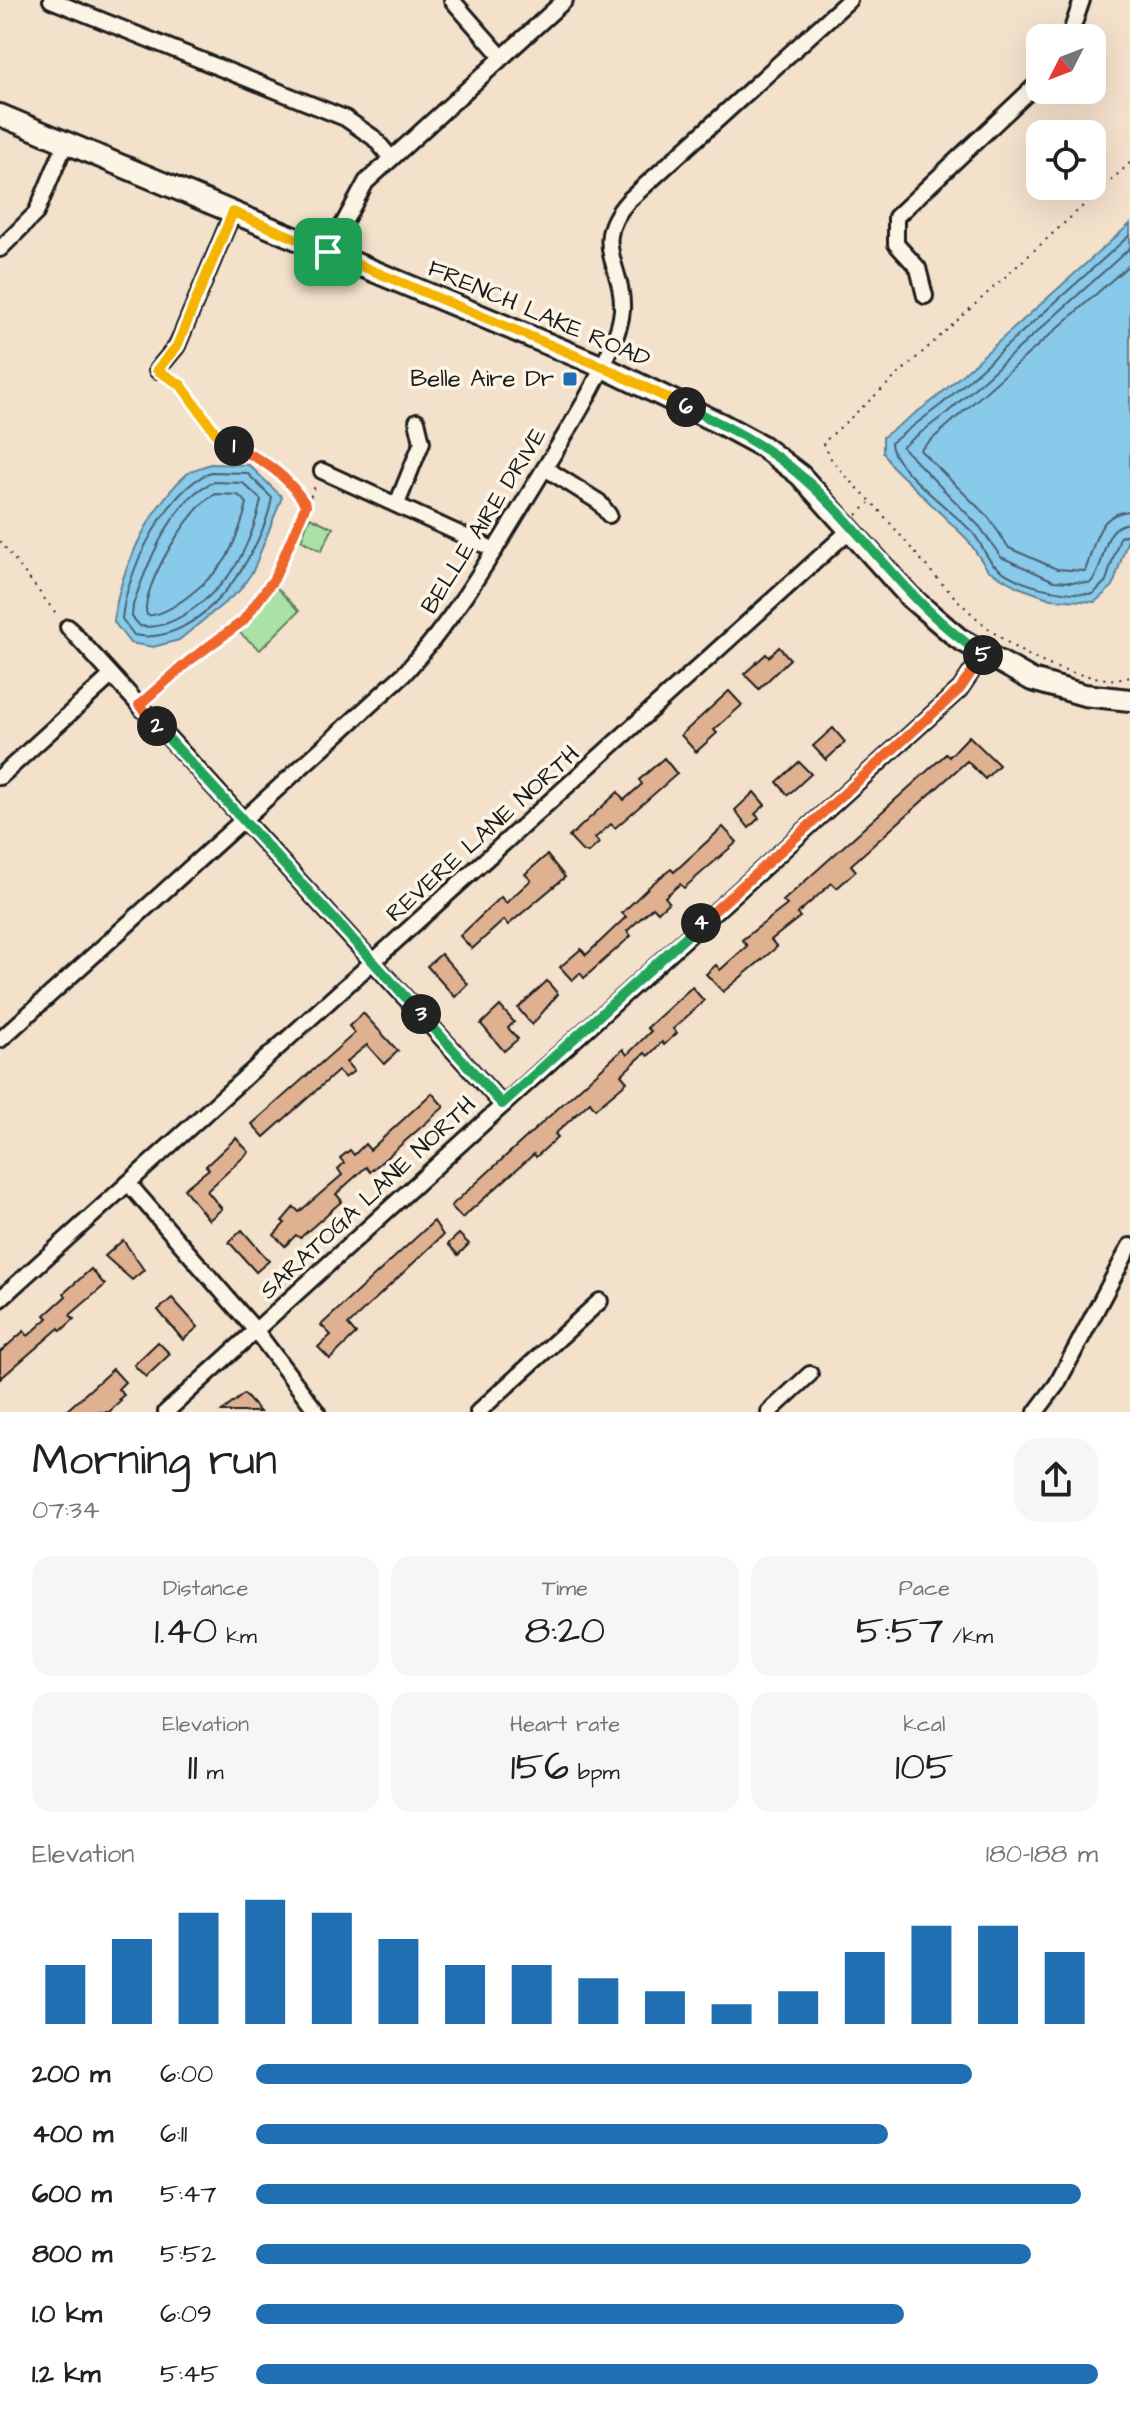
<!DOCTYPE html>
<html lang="en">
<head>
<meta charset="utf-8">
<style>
	body { margin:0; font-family:"Architects Daughter",sans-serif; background:#f6f6f6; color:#202124; height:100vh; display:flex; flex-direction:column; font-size:30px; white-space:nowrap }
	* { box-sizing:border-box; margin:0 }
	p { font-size:26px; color:#757577 }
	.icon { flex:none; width:44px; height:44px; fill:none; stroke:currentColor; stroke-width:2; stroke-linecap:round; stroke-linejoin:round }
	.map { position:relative; height:1412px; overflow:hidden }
	.panel { display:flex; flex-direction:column; background:#fff; flex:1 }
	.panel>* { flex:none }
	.needle { width:52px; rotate:228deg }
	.tools { position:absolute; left:1026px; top:24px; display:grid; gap:16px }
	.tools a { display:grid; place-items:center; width:80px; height:80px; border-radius:16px; background:#fff; box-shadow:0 8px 32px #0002; font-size:40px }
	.pin { position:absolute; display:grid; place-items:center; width:68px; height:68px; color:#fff; margin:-34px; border-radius:16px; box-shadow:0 4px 12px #0006 }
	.km { position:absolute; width:40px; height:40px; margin:-20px; border-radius:50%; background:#222; color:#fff; font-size:22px; line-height:40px; text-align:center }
	.round { display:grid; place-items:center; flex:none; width:84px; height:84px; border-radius:24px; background:#f6f6f6 }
	.overview { display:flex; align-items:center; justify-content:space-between; height:136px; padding:0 32px }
	h1 { font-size:44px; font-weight:600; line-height:60px }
	.figures { display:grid; grid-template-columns:repeat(3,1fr); gap:12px; height:136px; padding:8px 32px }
	.figures div { display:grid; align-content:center; border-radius:20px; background:#f6f6f6; text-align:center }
	.figures b { font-size:40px; font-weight:600 }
	.figures small { font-size:22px; font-weight:400 }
	.figures p { font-size:22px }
	.chart { height:224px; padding:16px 32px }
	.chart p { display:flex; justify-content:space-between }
	.chart svg { width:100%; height:144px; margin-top:8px; stroke:#1f6fb2; stroke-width:6 }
	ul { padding:0 32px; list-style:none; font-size:26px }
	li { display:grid; grid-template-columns:128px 96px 1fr; align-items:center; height:60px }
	li i { height:20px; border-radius:10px; background:#1f6fb2 }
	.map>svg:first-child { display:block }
</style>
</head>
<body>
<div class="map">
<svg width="1130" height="1412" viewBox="0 0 1130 1412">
	<rect width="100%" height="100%" fill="#f4e1cc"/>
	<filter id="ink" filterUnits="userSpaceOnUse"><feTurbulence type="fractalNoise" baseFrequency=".0125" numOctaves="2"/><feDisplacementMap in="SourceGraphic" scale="16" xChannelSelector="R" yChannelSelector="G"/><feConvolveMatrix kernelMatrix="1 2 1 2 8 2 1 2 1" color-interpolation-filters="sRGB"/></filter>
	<g filter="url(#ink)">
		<g fill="#aae1a5" stroke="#637e60" stroke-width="2">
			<path d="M310 517 333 528 321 551 301 540Z"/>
			<path d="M276 587 299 611 260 650 235 629Z"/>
		</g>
		<g fill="#89c9ea" stroke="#5d8498" stroke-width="2">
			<path d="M1130 224V532L1113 586 1095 602 1051 599 1018 587 988 570 967 539 892 466 883 452V437L936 398Z"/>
			<path d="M210 464 249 465 282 497 253 571 239 591 179 640 153 647 130 643 114 622C118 574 150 506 187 474 193 469 203 467 210 464Z"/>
		</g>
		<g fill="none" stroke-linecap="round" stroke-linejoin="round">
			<g stroke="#48616e" stroke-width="2">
				<path d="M1130 235 942 404 891 443C891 468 956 513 973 533 981 542 985 556 993 564 1018 587 1061 594 1093 594L1106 581 1120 537 1130 533"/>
				<path d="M1130 248 948 412 902 447 980 527 1001 557 1054 581 1090 583C1108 566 1099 525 1130 523"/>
				<path d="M1130 264 920 450 989 518 1009 548 1057 569 1085 571C1095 546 1096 513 1130 511"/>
				<path d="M211 472 247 473 272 498C262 554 200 649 134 635L122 619C126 572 166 490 211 472Z"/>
				<path d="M214 482 243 483 261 500C257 520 247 547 236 565 219 592 173 633 140 626L132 617 133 605C146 567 174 496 214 482Z"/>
				<path d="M216 494 238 495 247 503C243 521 235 541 227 557 216 576 168 618 147 615 138 592 192 502 216 494Z"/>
			</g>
		</g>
		<g fill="#e0b191" stroke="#1c1c1c" stroke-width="2">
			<path d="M779 647 790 659 759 689 744 674 766 654 769 657Z"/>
			<path d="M729 691 742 705 714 730 717 733 696 752 681 735Z"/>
			<path d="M833 728 845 742 826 760 813 746Z"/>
			<path d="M969 736 999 765 985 779 967 761 851 865 856 871 837 888 832 883 797 914 800 917 771 940 777 947 723 992 706 974 716 965 720 970 747 946 742 940 787 905 783 901 946 754 949 757Z"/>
			<path d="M664 758 677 774 615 828 611 824 595 838 599 843 588 853 582 851 569 837 618 792 624 800 642 784 639 780Z"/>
			<path d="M799 762 811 774 788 795 777 782Z"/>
			<path d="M754 792 765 805 755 814 759 818 749 828 735 810Z"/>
			<path d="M723 827 737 842 684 888 680 884 665 897 669 902 658 912 653 907 627 931 631 936 584 978 580 973 572 980 560 967 581 949 586 955 626 917 622 913 652 884 671 869 674 872Z"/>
			<path d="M547 855 565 877 508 925 504 920 472 949 460 936 501 897 506 903 531 880 525 874Z"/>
			<path d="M441 954 468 984 455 997 427 966Z"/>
			<path d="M547 981 558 994 532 1025 518 1008Z"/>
			<path d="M692 987 704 1001 673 1029 677 1033 664 1045 662 1042 648 1056 645 1053 621 1075 627 1082 595 1109 590 1102 555 1134 558 1137 536 1157 534 1154 462 1218 451 1206 623 1049 627 1055 651 1031 647 1028Z"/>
			<path d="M500 1006 514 1022 508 1028 518 1039 504 1051 481 1024Z"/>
			<path d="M363 1013 398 1051 384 1064 367 1045 346 1062 354 1071 345 1078 338 1071 264 1137 252 1124 355 1033 349 1026Z"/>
			<path d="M432 1093 444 1107 370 1172 366 1167 336 1194 342 1201 300 1238 296 1235 285 1246 274 1235 285 1223 282 1221 294 1207 299 1212 342 1175 338 1169 344 1163 340 1158 350 1150 354 1155 365 1144 370 1150Z"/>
			<path d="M236 1138 249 1152 207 1191 222 1209 209 1220 184 1189 209 1169 206 1166Z"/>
			<path d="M434 1221 443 1235 348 1325 356 1334 330 1359 318 1347 331 1335 321 1325Z"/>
			<path d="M242 1230 269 1261 256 1272 229 1242Z"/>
			<path d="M459 1234 469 1244 458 1255 448 1244Z"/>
			<path d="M123 1240 144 1270 132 1280 105 1256Z"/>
			<path d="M91 1269 105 1285 70 1315 74 1319 61 1331 59 1328 0 1379V1352L24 1331 28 1336 48 1318 45 1315 66 1296 64 1293Z"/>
			<path d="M172 1298 198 1327 183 1340 158 1310Z"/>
			<path d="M158 1342 170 1354 146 1377 134 1365Z"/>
			<path d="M113 1369 125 1382 118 1389 124 1395 119 1399 121 1401 109 1412H65Z"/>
			<path d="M244 1394 260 1412H221Z"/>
		</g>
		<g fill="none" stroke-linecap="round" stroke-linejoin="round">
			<defs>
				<g id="street">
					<path d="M51 0 345 118 374 138 391 158"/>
					<path d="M452 0 502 57"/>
					<path d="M1069 38 1082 0"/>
					<path d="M0 249 36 213 66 142"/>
					<path d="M328 252 366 182 565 0"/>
					<path d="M925 296 918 268 896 244V217L1040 81"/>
					<path d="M157 370 177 346 233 212"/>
					<path d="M545 468 599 502 609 515"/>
					<path d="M322 471 495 550"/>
					<path d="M397 504 422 442 417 421"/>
					<path d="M68 627 502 1104"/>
					<path d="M0 777 111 676"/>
					<path d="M0 1040 404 674C457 616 494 551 535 484 562 439 593 394 612 345 617 334 621 322 622 310 624 265 589 244 628 201L849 0"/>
					<path d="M128 1183 256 1331 317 1412"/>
					<path d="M0 1299 851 529"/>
					<path d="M166 1412 960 689 983 655"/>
					<path d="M478 1412 600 1301"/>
					<path d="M769 1412 810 1374"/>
					<path d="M1036 1412 1057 1384 1130 1246"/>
				</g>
				<path id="secondary" d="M0 115 603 367 723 425 762 446 800 475 910 597 958 638 1032 680 1084 695 1130 700"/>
			</defs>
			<use href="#street" stroke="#1c1c1c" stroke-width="20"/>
			<use href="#secondary" stroke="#1c1c1c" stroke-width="26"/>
			<g stroke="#1c1c1c" stroke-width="2" stroke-dasharray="2 6" stroke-linecap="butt">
				<path d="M1130 163 823 443C826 460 863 492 877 508 936 575 993 660 1088 676 1102 678 1116 682 1130 677"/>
				<path d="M170 378 193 399 220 439 272 465 292 483 305 504"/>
				<path d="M857 515 869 503"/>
				<path d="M0 541 58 616"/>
				<path d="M148 697 243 621 274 579 316 484"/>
			</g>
			<use href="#street" stroke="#fcf5e5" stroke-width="14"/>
			<use href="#secondary" stroke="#fcf5e5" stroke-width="20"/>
		</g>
	</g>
	<g fill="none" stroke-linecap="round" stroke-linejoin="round" filter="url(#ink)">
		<defs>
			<path id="split-1" d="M234 446 220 439 181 385 157 370 177 346 233 212 328 252"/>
			<path id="split-2" d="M157 726 139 705 189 661 243 621 274 579 306 505C286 474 266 462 234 446"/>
			<path id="split-3" d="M157 726 421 1014"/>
			<path id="split-4" d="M421 1014 502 1104 701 923"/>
			<path id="split-5" d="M701 923 960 689 983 655"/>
			<path id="split-6" d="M686 407C726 426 767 446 801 476 867 533 906 604 983 655"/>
			<path id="split-7" d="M328 252 603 367 686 407"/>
		</defs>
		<use href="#split-1" stroke="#fff" stroke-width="16"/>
		<use href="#split-2" stroke="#fff" stroke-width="16"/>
		<use href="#split-3" stroke="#fff" stroke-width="16"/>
		<use href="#split-4" stroke="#fff" stroke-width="16"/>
		<use href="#split-5" stroke="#fff" stroke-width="16"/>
		<use href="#split-6" stroke="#fff" stroke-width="16"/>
		<use href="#split-7" stroke="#fff" stroke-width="16"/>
		<use href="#split-1" stroke="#f5b400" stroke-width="10"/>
		<use href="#split-2" stroke="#f0652b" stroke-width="10"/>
		<use href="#split-3" stroke="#22a559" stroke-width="10"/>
		<use href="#split-4" stroke="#22a559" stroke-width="10"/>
		<use href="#split-5" stroke="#f0652b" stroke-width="10"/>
		<use href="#split-6" stroke="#22a559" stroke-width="10"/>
		<use href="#split-7" stroke="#f5b400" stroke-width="10"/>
	</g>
	<rect fill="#1f6fb2" stroke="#fcf5e5" stroke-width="3" x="562" y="371" width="16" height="16" rx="4"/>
	<g text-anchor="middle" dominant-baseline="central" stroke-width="7" stroke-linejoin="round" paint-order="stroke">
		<g font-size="24" fill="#1c1c1c" stroke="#fcf5e5">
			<text transform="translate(539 314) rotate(23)">FRENCH LAKE ROAD</text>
			<text transform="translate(484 521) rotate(-58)">BELLE AIRE DRIVE</text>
			<text transform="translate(483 834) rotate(-42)">REVERE LANE NORTH</text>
			<text transform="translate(368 1198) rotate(-43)">SARATOGA LANE NORTH</text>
		</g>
		<g font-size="24" fill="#1c1c1c" stroke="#fcf5e5" text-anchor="end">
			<text x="554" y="379">Belle Aire Dr</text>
		</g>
	</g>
</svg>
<div class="tools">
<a><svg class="needle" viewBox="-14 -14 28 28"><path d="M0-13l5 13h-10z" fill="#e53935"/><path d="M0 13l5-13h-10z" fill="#757577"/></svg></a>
<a><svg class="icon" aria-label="locate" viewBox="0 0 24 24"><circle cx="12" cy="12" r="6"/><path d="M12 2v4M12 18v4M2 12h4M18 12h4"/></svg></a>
</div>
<div class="pin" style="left:328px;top:252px;background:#1e9e55"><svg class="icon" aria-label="arrive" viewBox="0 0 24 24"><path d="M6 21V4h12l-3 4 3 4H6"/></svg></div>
<b class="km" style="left:234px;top:446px">1</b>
<b class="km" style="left:157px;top:726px">2</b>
<b class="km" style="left:421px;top:1014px">3</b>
<b class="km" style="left:701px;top:923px">4</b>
<b class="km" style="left:983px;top:655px">5</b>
<b class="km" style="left:686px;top:407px">6</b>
</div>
<section class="panel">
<div class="overview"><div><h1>Morning run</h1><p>07:34</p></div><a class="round"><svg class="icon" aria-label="share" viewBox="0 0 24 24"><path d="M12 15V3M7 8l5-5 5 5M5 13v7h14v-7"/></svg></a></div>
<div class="figures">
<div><p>Distance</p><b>1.40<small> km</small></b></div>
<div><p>Time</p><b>8:20</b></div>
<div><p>Pace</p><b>5:57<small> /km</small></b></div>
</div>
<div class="figures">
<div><p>Elevation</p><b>11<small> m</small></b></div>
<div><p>Heart rate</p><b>156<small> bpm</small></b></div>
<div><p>kcal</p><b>105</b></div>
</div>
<div class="chart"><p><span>Elevation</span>180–188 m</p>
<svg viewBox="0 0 160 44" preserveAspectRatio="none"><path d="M5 44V26M15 44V18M25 44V10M35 44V6M45 44V10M55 44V18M65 44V26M75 44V26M85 44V30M95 44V34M105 44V38M115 44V34M125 44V22M135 44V14M145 44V14M155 44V22"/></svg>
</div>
<ul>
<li><b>200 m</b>6:00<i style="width:85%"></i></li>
<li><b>400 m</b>6:11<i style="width:75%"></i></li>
<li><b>600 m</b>5:47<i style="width:98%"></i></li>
<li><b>800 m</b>5:52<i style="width:92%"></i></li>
<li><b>1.0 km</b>6:09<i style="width:77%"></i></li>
<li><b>1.2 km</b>5:45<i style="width:100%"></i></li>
</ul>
</section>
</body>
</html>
